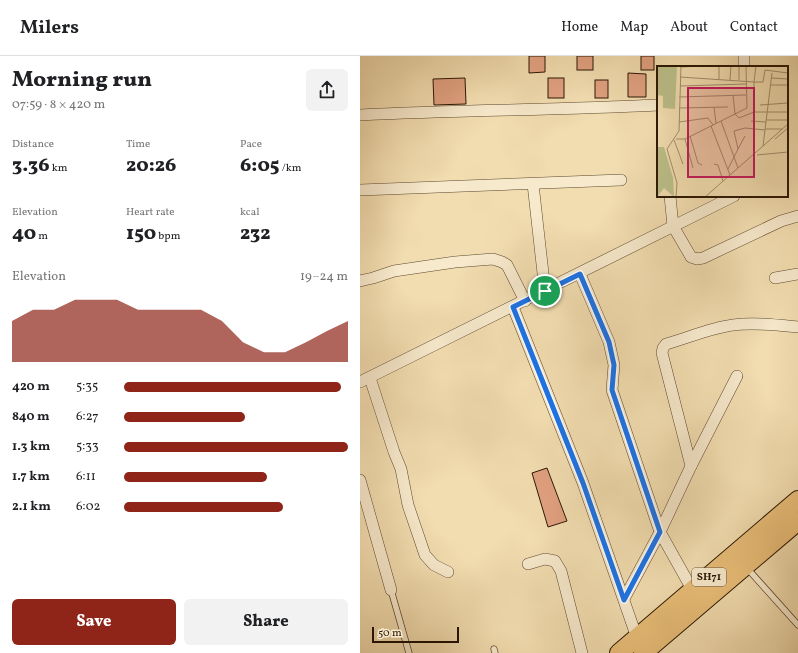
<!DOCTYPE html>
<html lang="en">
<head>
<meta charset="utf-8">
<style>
	body { margin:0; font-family:Vollkorn,serif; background:#f2f2f2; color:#202124; height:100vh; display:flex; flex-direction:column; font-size:15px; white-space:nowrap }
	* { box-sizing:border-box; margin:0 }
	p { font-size:13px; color:#757577 }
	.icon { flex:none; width:22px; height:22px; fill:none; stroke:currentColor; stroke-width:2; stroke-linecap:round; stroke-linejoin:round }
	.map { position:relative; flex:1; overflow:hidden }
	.details { display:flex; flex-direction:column; background:#fff; width:360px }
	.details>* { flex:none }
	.scale { position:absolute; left:12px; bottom:10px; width:87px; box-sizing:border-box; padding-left:4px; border:2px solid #2b1704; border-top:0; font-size:11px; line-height:14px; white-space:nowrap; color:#2b1704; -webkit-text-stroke:3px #f7e9cc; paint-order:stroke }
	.pin { position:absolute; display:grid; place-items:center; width:34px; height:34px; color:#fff; margin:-17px; border:2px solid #fff; border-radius:50%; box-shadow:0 1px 4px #0007 }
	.round { display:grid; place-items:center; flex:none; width:42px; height:42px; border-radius:6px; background:#f2f2f2 }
	.head { display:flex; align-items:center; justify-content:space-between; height:68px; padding:0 12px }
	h1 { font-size:22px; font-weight:800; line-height:30px }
	.metrics { display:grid; grid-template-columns:repeat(3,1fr); gap:6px; height:68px; padding:4px 12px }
	.metrics div { display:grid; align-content:center }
	.metrics b { font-size:20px; font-weight:800 }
	.metrics small { font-size:11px; font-weight:400 }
	.metrics p { font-size:11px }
	.chart { height:112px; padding:8px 12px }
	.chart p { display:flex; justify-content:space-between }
	.chart svg { width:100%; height:72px; margin-top:4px; fill:#8f2418; opacity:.7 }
	.action { display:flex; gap:8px; margin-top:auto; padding:8px 12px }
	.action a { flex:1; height:46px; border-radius:6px; background:#8f2418; color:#fff; font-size:16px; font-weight:800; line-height:46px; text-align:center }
	.action a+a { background:#f2f2f2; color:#202124 }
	ul { padding:0 12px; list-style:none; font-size:13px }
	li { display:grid; grid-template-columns:64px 48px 1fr; align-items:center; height:30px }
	li i { height:10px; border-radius:5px; background:#8f2418 }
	header { display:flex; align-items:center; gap:24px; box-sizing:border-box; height:56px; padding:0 20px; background:#fff; border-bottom:1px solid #e0e0e0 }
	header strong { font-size:19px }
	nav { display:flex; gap:22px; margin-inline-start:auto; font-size:14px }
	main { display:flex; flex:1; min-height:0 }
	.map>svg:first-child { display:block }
</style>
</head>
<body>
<header>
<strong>Milers</strong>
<nav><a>Home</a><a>Map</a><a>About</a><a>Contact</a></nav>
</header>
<main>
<section class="details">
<div class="head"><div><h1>Morning run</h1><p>07:59 · 8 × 420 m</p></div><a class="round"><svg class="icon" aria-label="share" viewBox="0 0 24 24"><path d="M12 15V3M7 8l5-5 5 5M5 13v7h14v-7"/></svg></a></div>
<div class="metrics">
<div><p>Distance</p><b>3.36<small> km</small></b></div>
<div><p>Time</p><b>20:26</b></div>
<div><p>Pace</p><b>6:05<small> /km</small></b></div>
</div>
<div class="metrics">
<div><p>Elevation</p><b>40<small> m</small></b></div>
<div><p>Heart rate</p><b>150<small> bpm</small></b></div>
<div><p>kcal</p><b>232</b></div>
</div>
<div class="chart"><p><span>Elevation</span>19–24 m</p>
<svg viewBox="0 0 160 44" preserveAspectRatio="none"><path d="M0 44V19L10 12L20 12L30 6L40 6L50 6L60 12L70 12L80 12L90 12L100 19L110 32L120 38L130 38L140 32L150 25L160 19V44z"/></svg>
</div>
<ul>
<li><b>420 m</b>5:35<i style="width:97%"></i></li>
<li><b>840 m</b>6:27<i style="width:54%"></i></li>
<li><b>1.3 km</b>5:33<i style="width:100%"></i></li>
<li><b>1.7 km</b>6:11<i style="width:64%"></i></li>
<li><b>2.1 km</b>6:02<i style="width:71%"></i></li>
</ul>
<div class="action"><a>Save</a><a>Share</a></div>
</section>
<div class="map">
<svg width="438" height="597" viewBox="0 0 438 597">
	<rect width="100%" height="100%" fill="#f2ddb0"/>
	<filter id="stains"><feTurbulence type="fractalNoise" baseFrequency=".005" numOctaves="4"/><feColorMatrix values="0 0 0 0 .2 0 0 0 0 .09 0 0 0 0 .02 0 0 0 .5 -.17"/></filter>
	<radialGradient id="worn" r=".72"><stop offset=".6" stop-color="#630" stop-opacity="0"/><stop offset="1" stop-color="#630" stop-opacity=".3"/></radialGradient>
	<g fill="#e1a180" stroke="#2b1704">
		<path d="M169 0H185V16L169 17Z"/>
		<rect x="217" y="0" width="16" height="14"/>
		<rect x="281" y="0" width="13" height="14"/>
		<path d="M268 17 286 18V41H268Z"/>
		<path d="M105 22 106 48 74 49 73 23Z"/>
		<rect x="188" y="22" width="16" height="20"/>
		<rect x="235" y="24" width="13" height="18"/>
		<path d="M187 412 207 465 188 471 172 417Z"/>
	</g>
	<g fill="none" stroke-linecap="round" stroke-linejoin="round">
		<defs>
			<g id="lane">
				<path d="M386 511 438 569"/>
				<path d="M31 534 49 597"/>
				<path d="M134 593 135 597"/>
			</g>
			<g id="street">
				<path d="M384 11V0"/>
				<path d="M0 59C99 54 199 54 298 49"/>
				<path d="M173 128 185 235"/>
				<path d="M0 134 261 124"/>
				<path d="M310 140 313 170 331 201 337 203 343 202 421 165 438 160"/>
				<path d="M220 218 249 286 254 309 252 334 300 476 333 535"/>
				<path d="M415 222 438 218"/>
				<path d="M0 225 13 222 34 215 95 206 133 203 142 206 147 209 165 245"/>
				<path d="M153 251 223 427 277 582"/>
				<path d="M10 322 34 396 41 413 48 449 65 499 74 509 88 516"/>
				<path d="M0 326 374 140"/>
				<path d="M331 410 377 320"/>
				<path d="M0 424 31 534"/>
				<path d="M168 508 185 503 195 505 201 515 222 597"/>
				<path d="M264 543 300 476 331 410 302 297 303 292 306 288C328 282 350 272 373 269 393 266 418 269 438 271"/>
			</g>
			<g id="primary">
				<path d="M259 597 438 444"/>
				<path d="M283 597 438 465"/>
			</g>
		</defs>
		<use href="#lane" stroke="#5d482f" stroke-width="7"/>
		<use href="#street" stroke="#5d482f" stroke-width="12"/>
		<use href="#primary" stroke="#2b1704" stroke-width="20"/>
		<use href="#lane" stroke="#f7e9cc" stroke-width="5.5"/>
		<use href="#street" stroke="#f7e9cc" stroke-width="11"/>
		<use href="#primary" stroke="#e9be78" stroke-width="18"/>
	</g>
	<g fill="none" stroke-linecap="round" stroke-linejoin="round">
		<defs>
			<path id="route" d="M220 218 249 286 254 309 252 334 300 476 264 544 223 427 153 251Z"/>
		</defs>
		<use href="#route" stroke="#fff" stroke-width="8"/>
		<use href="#route" stroke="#1a73e8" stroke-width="5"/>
	</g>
	<g text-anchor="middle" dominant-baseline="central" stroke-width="3.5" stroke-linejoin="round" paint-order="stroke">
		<rect fill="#f7e9cc" stroke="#685640" stroke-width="1" x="332" y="512" width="34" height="18" rx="3"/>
		<g font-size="11" font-weight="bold" fill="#2b1704">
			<text x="349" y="521">SH71</text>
		</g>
	</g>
	<g transform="translate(297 10)">
		<rect width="131" height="131" fill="#f2ddb0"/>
		<path d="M0 0H20L18 43 6 42V30L0 29ZM0 81H7L16 112 17 131 7 122 0 131Z" fill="#bcc08a"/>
		<path fill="none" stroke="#a28e6b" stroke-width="1" d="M99 0 97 16H106L108 4 131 7M24 1 44 0M23 11 97 16V32M115 12 131 13M62 13V0M73 14 74 0M82 14V0M114 19H131M23 20 89 18M76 29 78 48 82 52 97 46H131M22 31 89 29M103 39 131 37M57 41 59 57M22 42 71 41M110 54H131M64 55 81 102M94 55 109 56M22 56 51 52 56 59M54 60 73 109M108 63H125M33 70 41 97 45 99M19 73H28L90 42 89 0M28 73 36 102M118 73 131 62M17 74 26 98M106 80 115 7M81 83 88 70M100 89 131 86M57 98 61 99 66 115M71 103 81 83 77 65 88 62 108 64M19 131 20 117 10 83 22 65 24 0M48 131 131 58"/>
		<path fill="#c2185b" fill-opacity="0.15" stroke="#c2185b" stroke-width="2" d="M31 22H97V111H31Z"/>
		<rect width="131" height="131" fill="none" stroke="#2b1704" stroke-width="2"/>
	</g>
	<rect width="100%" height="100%" filter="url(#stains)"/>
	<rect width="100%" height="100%" fill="url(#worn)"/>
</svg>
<div class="scale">50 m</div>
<div class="pin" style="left:185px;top:235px;background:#1e9e55"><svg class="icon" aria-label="arrive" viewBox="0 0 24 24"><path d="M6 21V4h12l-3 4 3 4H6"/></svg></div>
</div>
</main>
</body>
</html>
